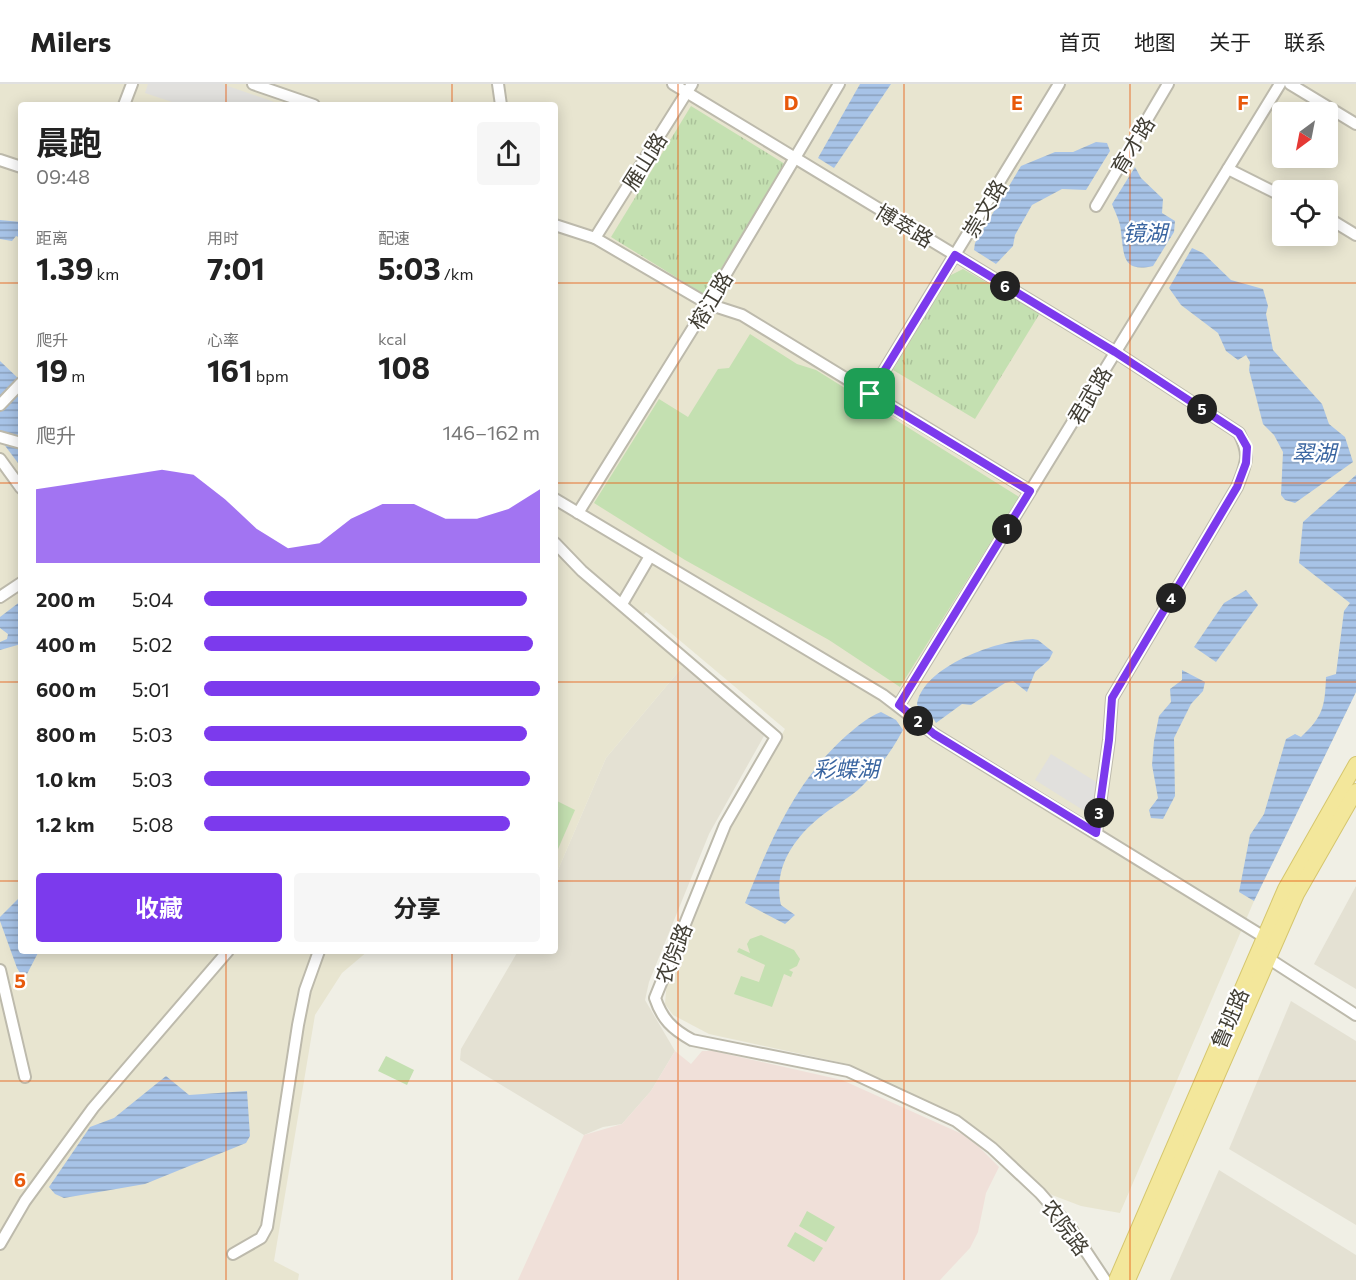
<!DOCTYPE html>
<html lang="zh">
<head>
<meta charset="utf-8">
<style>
	body { margin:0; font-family:Commissioner,"Noto Sans SC",sans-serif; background:#f6f6f6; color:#222; height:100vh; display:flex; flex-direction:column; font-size:22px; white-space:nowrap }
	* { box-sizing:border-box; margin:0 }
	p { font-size:20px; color:#767676 }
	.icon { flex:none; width:33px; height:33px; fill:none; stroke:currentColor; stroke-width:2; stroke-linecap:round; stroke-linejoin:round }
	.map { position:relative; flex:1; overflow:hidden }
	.panel { position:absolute; left:18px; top:18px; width:540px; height:852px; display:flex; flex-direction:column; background:#fff; border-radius:6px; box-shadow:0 3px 15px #0003 }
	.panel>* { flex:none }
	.needle { width:39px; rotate:212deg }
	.controls { position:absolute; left:1272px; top:18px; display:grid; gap:12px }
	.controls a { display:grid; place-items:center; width:66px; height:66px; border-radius:6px; background:#fff; box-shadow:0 3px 15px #0003; font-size:30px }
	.pin { position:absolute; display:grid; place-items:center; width:51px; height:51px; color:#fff; margin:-26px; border-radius:12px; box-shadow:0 3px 9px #0006 }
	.km { position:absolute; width:30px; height:30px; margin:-15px; border-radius:50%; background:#222; color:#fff; font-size:16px; line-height:30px; text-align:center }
	.round { display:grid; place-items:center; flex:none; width:63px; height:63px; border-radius:6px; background:#f6f6f6 }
	.summary { display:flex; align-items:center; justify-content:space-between; height:102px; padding:0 18px }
	h1 { font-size:33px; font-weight:700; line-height:45px }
	.metrics { display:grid; grid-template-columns:repeat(3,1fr); gap:9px; height:102px; padding:6px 18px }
	.metrics div { display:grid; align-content:center }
	.metrics b { font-size:30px; font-weight:700 }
	.metrics small { font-size:16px; font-weight:400 }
	.metrics p { font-size:16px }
	.chart { height:168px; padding:12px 18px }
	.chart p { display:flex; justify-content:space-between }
	.chart svg { width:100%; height:108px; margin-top:6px; fill:#7c3aed; opacity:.7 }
	.action { display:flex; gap:12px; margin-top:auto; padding:12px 18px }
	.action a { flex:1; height:69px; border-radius:6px; background:#7c3aed; color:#fff; font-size:24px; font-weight:700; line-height:69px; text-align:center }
	.action a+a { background:#f6f6f6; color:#222 }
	ul { padding:0 18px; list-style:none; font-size:20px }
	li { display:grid; grid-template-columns:96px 72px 1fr; align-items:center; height:45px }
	li i { height:15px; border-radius:8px; background:#7c3aed }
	header { display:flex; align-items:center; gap:36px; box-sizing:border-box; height:84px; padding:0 30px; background:#fff; border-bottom:2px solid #e0e0e0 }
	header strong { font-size:28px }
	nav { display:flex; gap:33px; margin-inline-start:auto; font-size:21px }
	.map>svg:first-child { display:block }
</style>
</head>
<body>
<header>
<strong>Milers</strong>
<nav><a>首页</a><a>地图</a><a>关于</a><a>联系</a></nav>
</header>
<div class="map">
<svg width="1356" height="1196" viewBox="0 0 1356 1196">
	<defs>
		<pattern id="grass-tufts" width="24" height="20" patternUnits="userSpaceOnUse" patternTransform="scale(1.5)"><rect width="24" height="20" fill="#c4e0b1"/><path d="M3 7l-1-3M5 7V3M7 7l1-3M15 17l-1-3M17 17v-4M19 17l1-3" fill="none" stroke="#aac199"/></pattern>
		<pattern id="water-rules" width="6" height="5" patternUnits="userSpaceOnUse" patternTransform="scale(1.5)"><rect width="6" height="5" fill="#a7c3e7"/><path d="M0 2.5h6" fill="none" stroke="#8aa0bc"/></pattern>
	</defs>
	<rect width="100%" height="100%" fill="#f0efe5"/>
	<g fill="#e4e1d3">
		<path d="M684 581 764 652 709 750 649 898 645 916 675 967 651 1007 622 1040 603 1043 584 1051 460 976 461 965 518 867H555V793L606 674Z"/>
		<path d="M1356 802V905L1314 880Z"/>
		<path d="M1291 917 1356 957V1141L1229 1065Z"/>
		<path d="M1219 1086 1356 1171V1196H1170Z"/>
	</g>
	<path fill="#e8e5d0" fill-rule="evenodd" d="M0 0H1356V608L1254 817 1120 1129 1081 1122 1052 1111 962 1036 847 980 709 950 673 931 665 920 667 895 727 743 785 645 646 528 636 541 684 581 606 674 555 793V21H21V867H368L342 889 315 931 274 1177 299 1190 298 1196H0ZM1282 28H1328V74H1282ZM1282 106H1328V152H1282Z"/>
	<path fill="#f0e0d9" d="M675 967 691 980 702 967H713L842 996 962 1050 978 1062 999 1083 986 1109 978 1148 970 1164 940 1196H518L584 1051 622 1040 651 1007Z"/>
	<g fill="url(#grass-tufts)">
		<path d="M691 22 785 80 705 211 611 153Z"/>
		<path d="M963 185 1040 229 975 335 893 286 949 192Z"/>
	</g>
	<g fill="#c4e0b1">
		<path d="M750 250 797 280 816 286 1019 413 900 603 829 556 685 476 594 419 659 315 688 333 718 285 729 284Z"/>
		<path d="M555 716 575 726 555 772Z"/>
		<path d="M761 851 794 866 800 875 797 882 789 886 793 888 791 893 784 890 772 923 734 910 741 892 759 898 765 881 737 868 739 864 750 869 747 860 750 855Z"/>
		<path d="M386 972 414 986 407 1001 378 987Z"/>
		<path d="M807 1127 835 1143 826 1158 799 1142Z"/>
		<path d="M795 1148 823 1164 814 1178 787 1162Z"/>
	</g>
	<g fill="#e1e0dd">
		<path d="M148 0H222L283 21H181L145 9Z"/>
		<path d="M1051 670 1098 699 1091 731 1035 696Z"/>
	</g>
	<g fill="url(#water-rules)">
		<path d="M860 0H891L834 84 818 74Z"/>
		<path d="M1096 58 1107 59 1110 67 1086 106 1062 105 1032 121 1015 151 1013 162 996 180 974 166 975 159 1021 82 1055 68H1073Z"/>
		<path d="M1135 83 1141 94 1163 115 1162 129 1175 137 1174 148 1153 182C1122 189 1124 171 1121 148 1121 139 1115 128 1112 120Z"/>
		<path d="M0 136 21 138V154L16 152 12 157 0 155Z"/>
		<path d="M1192 164 1203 169 1231 196 1263 205 1268 222 1266 230 1273 266 1322 320 1329 340 1345 353 1353 378 1295 419 1285 416 1281 411 1283 368 1274 351 1263 340 1249 286 1250 278 1246 271 1238 276 1226 267 1218 249 1181 221 1169 204Z"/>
		<path d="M0 277 21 297V383L0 355Z"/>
		<path d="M1356 391V608L1254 817 1239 808 1250 751 1264 730 1286 655 1295 650 1301 653C1323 633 1325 622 1326 593L1336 590 1344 527 1350 519 1299 479 1303 438Z"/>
		<path d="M1246 506 1258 521 1216 578 1194 563 1224 519Z"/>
		<path d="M21 517V560L0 566V558L7 555 8 550 0 544V533Z"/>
		<path d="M1033 555 1038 556 1053 568 1049 576 1035 588 1027 608 1013 597 1005 599 971 621 962 620 936 639 931 631 917 621C922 582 999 556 1033 555Z"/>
		<path d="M1182 586 1205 598 1203 607 1191 620 1174 654 1175 712 1163 735 1151 734 1149 726 1158 714 1152 681 1154 657 1159 632 1171 618 1170 605 1182 596Z"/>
		<path d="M881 628 896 636 903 646C891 668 876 689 858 706 846 716 832 723 820 733 792 756 773 785 781 821L795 831 785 840 745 819C771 756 795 697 847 651 858 642 868 633 881 628Z"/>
		<path d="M21 812V867H39L27 890 20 889 17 884 0 837V833Z"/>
		<path d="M166 992 189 1011 247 1007 250 1052 246 1059 145 1100 64 1114 55 1110 49 1103 90 1043 114 1034Z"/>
	</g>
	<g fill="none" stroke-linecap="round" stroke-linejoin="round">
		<defs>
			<g id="minor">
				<path d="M253 0 314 21"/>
				<path d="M498 0 501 21"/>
				<path d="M673 0 1115 268 1239 349C1251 372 1246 380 1237 403L1112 614 1109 656 1096 749"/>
				<path d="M1290 0 1356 40"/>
				<path d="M124 21 132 0"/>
				<path d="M0 76 21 83"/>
				<path d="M1228 85 1282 112"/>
				<path d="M1096 122 1168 0"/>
				<path d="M1328 134 1356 151"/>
				<path d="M555 141 595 154 708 220 742 231 1030 407"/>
				<path d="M595 154 692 0"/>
				<path d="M870 310 1059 0"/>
				<path d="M0 321 21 299"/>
				<path d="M0 353 21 359"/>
				<path d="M0 375 21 404"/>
				<path d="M555 415 883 611 934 650 1264 853"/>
				<path d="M578 429 708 220 839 0"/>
				<path d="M555 459 582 487 776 653 725 741 655 914C662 935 672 945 692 956L848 987 956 1037 992 1064 1040 1109 1069 1142 1105 1196"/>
				<path d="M0 513 21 499"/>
				<path d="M622 520 650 472"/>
				<path d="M899 621 1280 0"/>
				<path d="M1263 871 1356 931"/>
				<path d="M0 886 25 993"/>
				<path d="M0 1160 25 1117 93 1024 228 867"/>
				<path d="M233 1170 261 1154 267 1143 298 941 305 906 319 867"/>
			</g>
			<g id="major">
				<path d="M1116 1196 1285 805 1356 680"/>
				<path d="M1128 1196 1297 810 1356 707"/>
			</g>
		</defs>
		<use href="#minor" stroke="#bdbaac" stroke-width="14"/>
		<use href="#major" stroke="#d5c66e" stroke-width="16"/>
		<use href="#minor" stroke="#fff" stroke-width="10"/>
		<use href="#major" stroke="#f3e79b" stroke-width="14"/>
	</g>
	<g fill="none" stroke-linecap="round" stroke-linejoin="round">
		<defs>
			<path id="route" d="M955 171 1115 268 1239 349 1247 363 1246 379 1237 403 1112 614 1109 656 1096 749 934 650 899 621 1030 407 870 310Z"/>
		</defs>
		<use href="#route" stroke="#fff" stroke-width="12"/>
		<use href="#route" stroke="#7c3aed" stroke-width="8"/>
	</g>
	<path fill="none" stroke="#e8590c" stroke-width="1.5" stroke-opacity="0.55" d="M226 0V21M452 0V21M678 0V1196M904 0V1196M1130 0V1196M0 199H21M555 199H1356M0 399H21M555 399H1356M0 598H21M555 598H1356M0 797H21M555 797H1356M226 867V1196M452 867V1196M0 997H1356"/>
	<g text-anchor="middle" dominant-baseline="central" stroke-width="4.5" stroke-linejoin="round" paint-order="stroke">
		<g font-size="21" fill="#423f35" stroke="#fff">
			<text transform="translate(1132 61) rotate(-59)">育才路</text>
			<text transform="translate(644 77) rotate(-58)">雁山路</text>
			<text transform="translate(984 124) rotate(-59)">崇文路</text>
			<text transform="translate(905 141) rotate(31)">博萃路</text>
			<text transform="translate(710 216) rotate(-59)">榕江路</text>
			<text transform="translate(1089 311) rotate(-59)">君武路</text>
			<text transform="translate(673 869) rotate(-68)">农院路</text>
			<text transform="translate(1229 934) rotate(-67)">鲁班路</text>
			<text transform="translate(1066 1143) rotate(53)">农院路</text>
		</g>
		<g font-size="22" font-style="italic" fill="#3b66a1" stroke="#fff">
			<text x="1145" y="148">镜湖</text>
			<text x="1314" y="368">翠湖</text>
			<text x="846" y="684">彩蝶湖</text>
		</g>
	</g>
	<g font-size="20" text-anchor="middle" font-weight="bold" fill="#e8590c" stroke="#fff" stroke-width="4.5" stroke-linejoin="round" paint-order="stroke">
		<text x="791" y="26">D</text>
		<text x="1017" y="26">E</text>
		<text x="1243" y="26">F</text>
		<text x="20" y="904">5</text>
		<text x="20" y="1103">6</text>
	</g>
</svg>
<div class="controls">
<a><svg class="needle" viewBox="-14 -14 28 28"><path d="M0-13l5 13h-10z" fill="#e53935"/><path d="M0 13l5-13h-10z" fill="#767676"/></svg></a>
<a><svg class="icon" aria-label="locate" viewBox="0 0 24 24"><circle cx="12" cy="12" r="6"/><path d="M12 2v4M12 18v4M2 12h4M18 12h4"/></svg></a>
</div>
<div class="pin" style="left:870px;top:310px;background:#1e9e55"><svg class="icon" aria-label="arrive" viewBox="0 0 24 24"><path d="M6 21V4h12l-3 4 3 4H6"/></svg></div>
<b class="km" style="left:1007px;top:445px">1</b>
<b class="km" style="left:918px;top:637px">2</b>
<b class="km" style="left:1099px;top:729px">3</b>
<b class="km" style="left:1171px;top:514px">4</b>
<b class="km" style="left:1202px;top:325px">5</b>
<b class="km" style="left:1005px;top:202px">6</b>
<section class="panel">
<div class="summary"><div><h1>晨跑</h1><p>09:48</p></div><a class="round"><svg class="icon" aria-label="share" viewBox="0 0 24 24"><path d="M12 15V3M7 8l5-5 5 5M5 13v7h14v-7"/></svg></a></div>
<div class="metrics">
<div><p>距离</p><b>1.39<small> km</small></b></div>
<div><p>用时</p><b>7:01</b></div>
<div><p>配速</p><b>5:03<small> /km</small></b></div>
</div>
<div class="metrics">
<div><p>爬升</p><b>19<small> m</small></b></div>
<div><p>心率</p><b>161<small> bpm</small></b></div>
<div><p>kcal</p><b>108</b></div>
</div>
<div class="chart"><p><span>爬升</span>146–162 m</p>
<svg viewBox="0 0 160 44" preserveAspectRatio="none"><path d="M0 44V14L10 12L20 10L30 8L40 6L50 8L60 18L70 30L80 38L90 36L100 26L110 20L120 20L130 26L140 26L150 22L160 14V44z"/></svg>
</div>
<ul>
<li><b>200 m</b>5:04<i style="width:96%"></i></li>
<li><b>400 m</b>5:02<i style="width:98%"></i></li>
<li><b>600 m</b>5:01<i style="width:100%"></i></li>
<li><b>800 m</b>5:03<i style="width:96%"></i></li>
<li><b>1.0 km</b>5:03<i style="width:97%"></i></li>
<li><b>1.2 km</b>5:08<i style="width:91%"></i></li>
</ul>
<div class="action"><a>收藏</a><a>分享</a></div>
</section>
</div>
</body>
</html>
